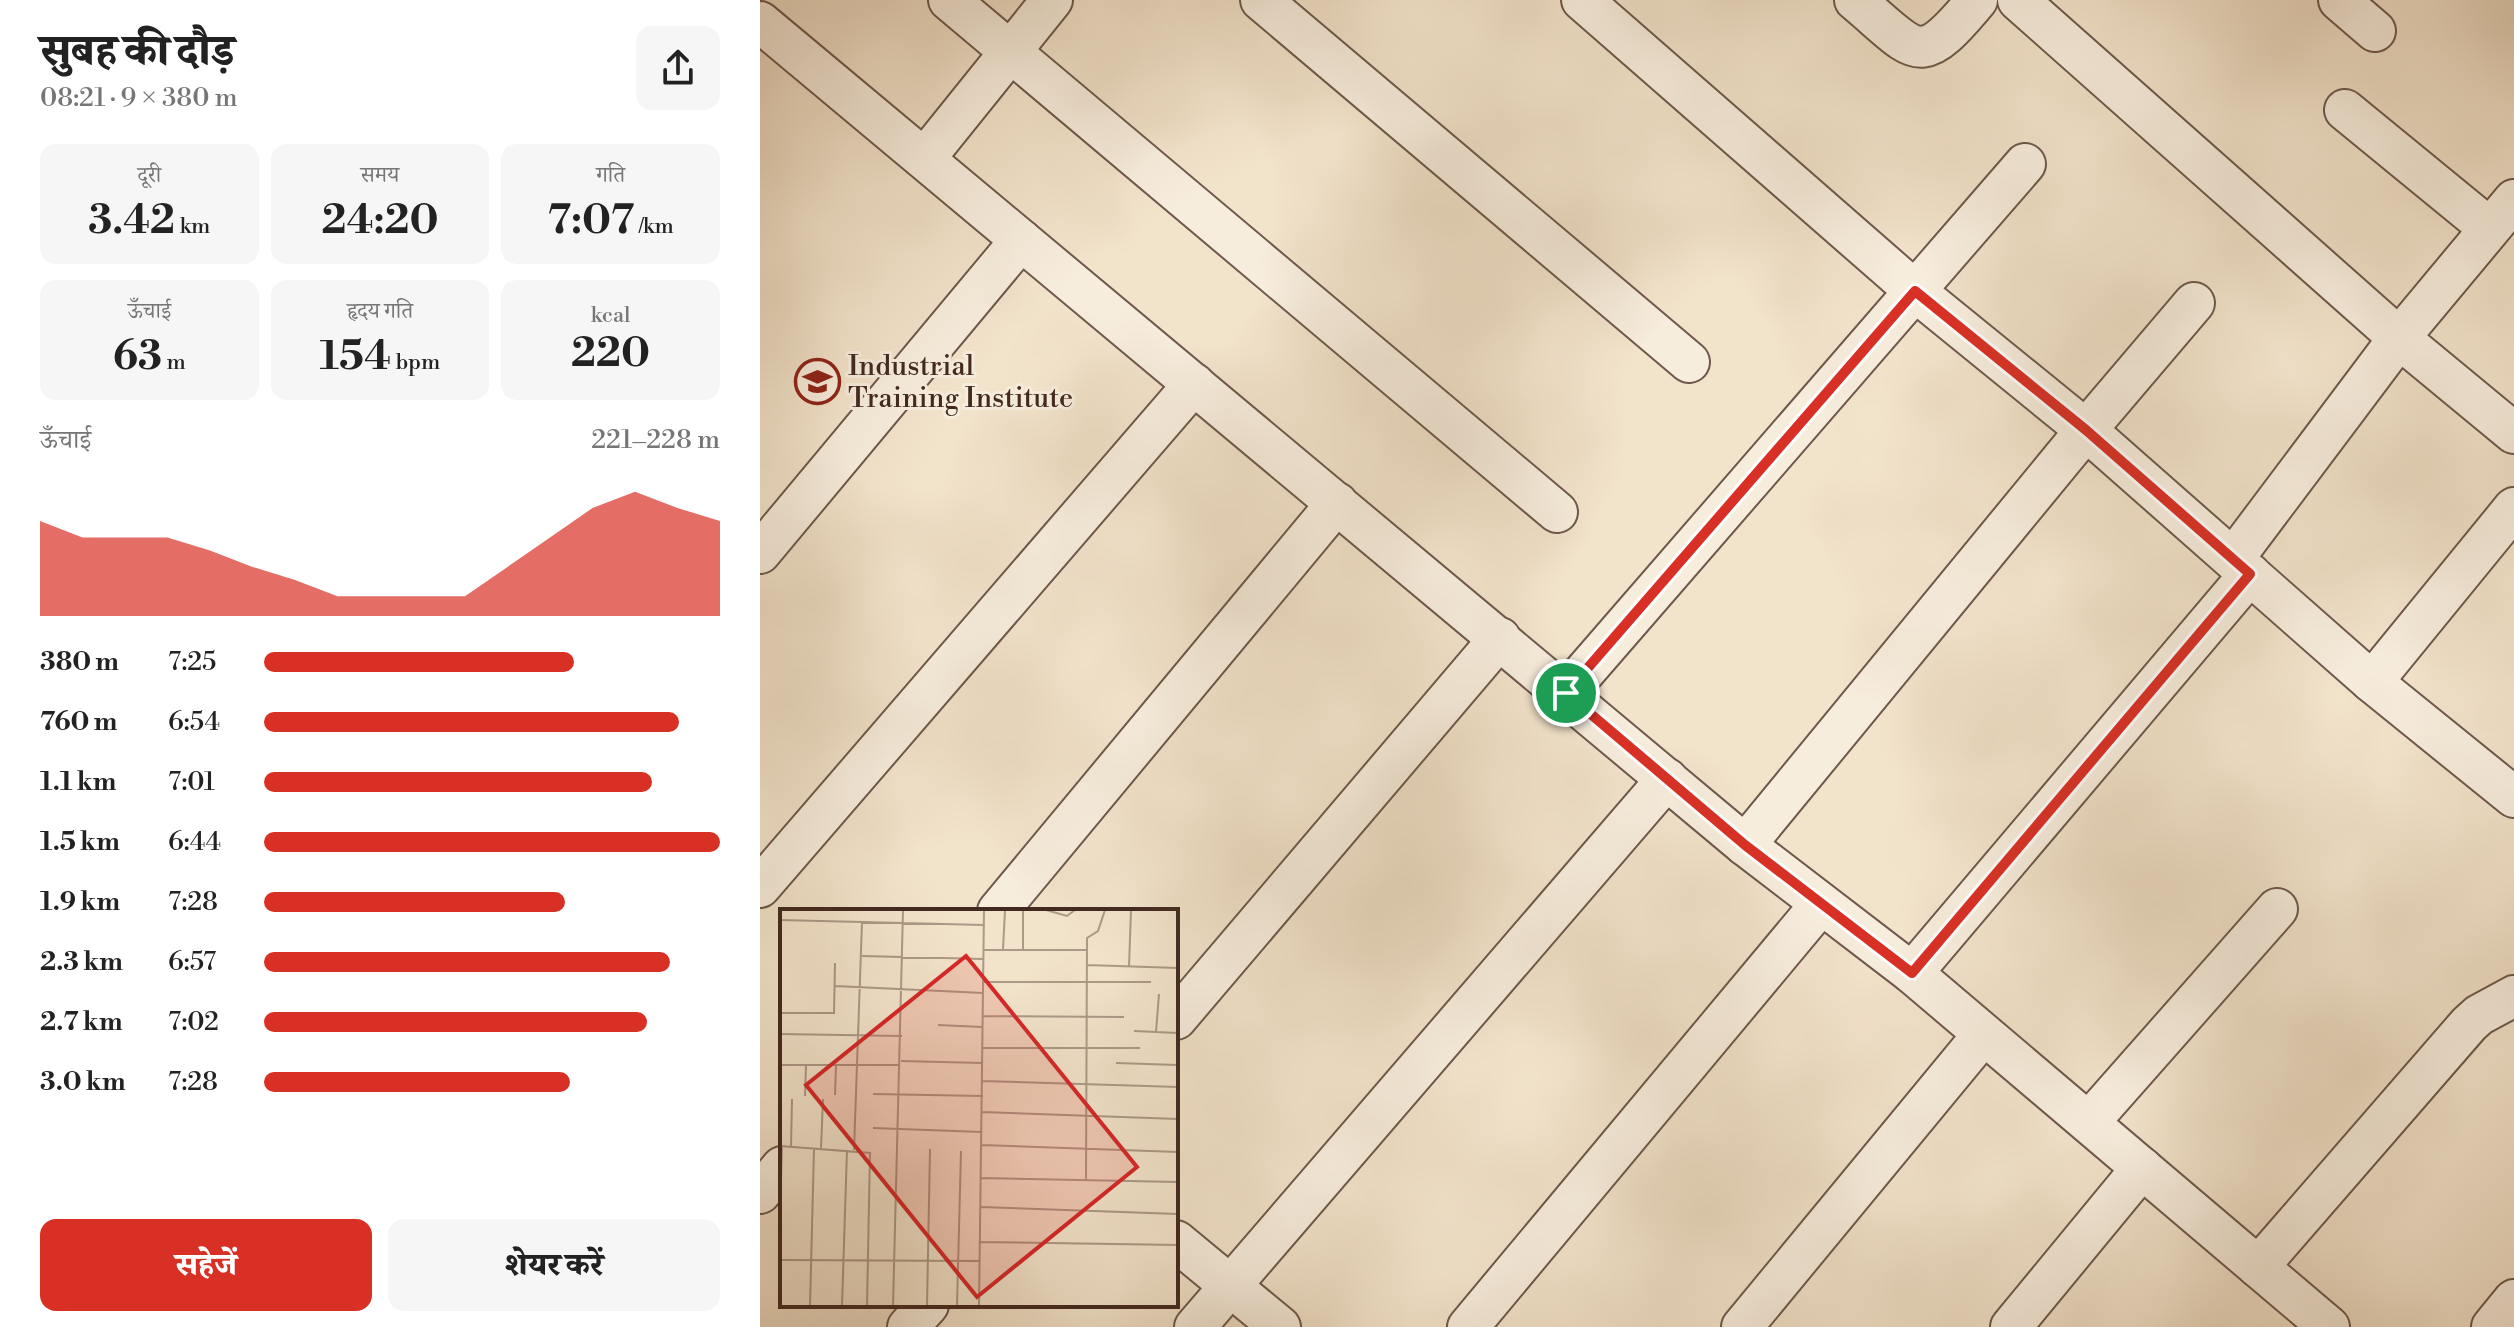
<!DOCTYPE html>
<html lang="hi">
<head>
<meta charset="utf-8">
<style>
	body { margin:0; font-family:"Libre Bodoni","Noto Serif Devanagari",serif; background:#f6f6f6; color:#222; height:100vh; display:flex; flex-direction:column; font-size:30px; white-space:nowrap }
	* { box-sizing:border-box; margin:0 }
	p { font-size:26px; color:#767676 }
	.icon { flex:none; width:44px; height:44px; fill:none; stroke:currentColor; stroke-width:2; stroke-linecap:round; stroke-linejoin:round }
	.map { position:relative; flex:1; overflow:hidden }
	.drawer { display:flex; flex-direction:column; background:#fff; width:760px }
	.drawer>* { flex:none }
	.pin { position:absolute; display:grid; place-items:center; width:68px; height:68px; color:#fff; margin:-34px; border:4px solid #fff; border-radius:50%; box-shadow:0 2px 8px #0007 }
	.round { display:grid; place-items:center; flex:none; width:84px; height:84px; border-radius:16px; background:#f6f6f6 }
	.overview { display:flex; align-items:center; justify-content:space-between; height:136px; padding:0 40px }
	h1 { font-size:44px; font-weight:800; line-height:60px }
	.metrics { display:grid; grid-template-columns:repeat(3,1fr); gap:12px; height:136px; padding:8px 40px }
	.metrics div { display:grid; align-content:center; border-radius:16px; background:#f6f6f6; text-align:center }
	.metrics b { font-size:40px; font-weight:800 }
	.metrics small { font-size:22px; font-weight:400 }
	.metrics p { font-size:22px }
	.chart { height:224px; padding:16px 40px }
	.chart p { display:flex; justify-content:space-between }
	.chart svg { width:100%; height:144px; margin-top:8px; fill:#d93025; opacity:.7 }
	.button { display:flex; gap:16px; margin-top:auto; padding:16px 40px }
	.button a { flex:1; height:92px; border-radius:16px; background:#d93025; color:#fff; font-size:32px; font-weight:800; line-height:92px; text-align:center }
	.button a+a { background:#f6f6f6; color:#222 }
	ul { padding:0 40px; list-style:none; font-size:26px }
	li { display:grid; grid-template-columns:128px 96px 1fr; align-items:center; height:60px }
	li i { height:20px; border-radius:10px; background:#d93025 }
	main { display:flex; flex:1; min-height:0 }
	.map>svg:first-child { display:block }
</style>
</head>
<body>
<main>
<section class="drawer">
<div class="overview"><div><h1>सुबह की दौड़</h1><p>08:21 · 9 × 380 m</p></div><a class="round"><svg class="icon" aria-label="share" viewBox="0 0 24 24"><path d="M12 15V3M7 8l5-5 5 5M5 13v7h14v-7"/></svg></a></div>
<div class="metrics">
<div><p>दूरी</p><b>3.42<small> km</small></b></div>
<div><p>समय</p><b>24:20</b></div>
<div><p>गति</p><b>7:07<small> /km</small></b></div>
</div>
<div class="metrics">
<div><p>ऊँचाई</p><b>63<small> m</small></b></div>
<div><p>हृदय गति</p><b>154<small> bpm</small></b></div>
<div><p>kcal</p><b>220</b></div>
</div>
<div class="chart"><p><span>ऊँचाई</span>221–228 m</p>
<svg viewBox="0 0 160 44" preserveAspectRatio="none"><path d="M0 44V15L10 20L20 20L30 20L40 24L50 29L60 33L70 38L80 38L90 38L100 38L110 29L120 20L130 11L140 6L150 11L160 15V44z"/></svg>
</div>
<ul>
<li><b>380 m</b>7:25<i style="width:68%"></i></li>
<li><b>760 m</b>6:54<i style="width:91%"></i></li>
<li><b>1.1 km</b>7:01<i style="width:85%"></i></li>
<li><b>1.5 km</b>6:44<i style="width:100%"></i></li>
<li><b>1.9 km</b>7:28<i style="width:66%"></i></li>
<li><b>2.3 km</b>6:57<i style="width:89%"></i></li>
<li><b>2.7 km</b>7:02<i style="width:84%"></i></li>
<li><b>3.0 km</b>7:28<i style="width:67%"></i></li>
</ul>
<div class="button"><a>सहेजें</a><a>शेयर करें</a></div>
</section>
<div class="map">
<svg width="1754" height="1327" viewBox="0 0 1754 1327">
	<rect width="100%" height="100%" fill="#f2e3cb"/>
	<filter id="stains"><feTurbulence type="fractalNoise" baseFrequency=".0025" numOctaves="4"/><feColorMatrix values="0 0 0 0 .2 0 0 0 0 .09 0 0 0 0 .02 0 0 0 .5 -.17"/></filter>
	<radialGradient id="worn" r=".72"><stop offset=".6" stop-color="#630" stop-opacity="0"/><stop offset="1" stop-color="#630" stop-opacity=".3"/></radialGradient>
	<g fill="none" stroke-linecap="round" stroke-linejoin="round">
		<defs>
			<g id="minor">
				<path d="M189 0 797 512"/>
				<path d="M501 0 929 362"/>
				<path d="M822 0 1155 291 1326 430 1612 682 1754 797"/>
				<path d="M1095 0C1158 53 1158 71 1217 0"/>
				<path d="M1258 0 1639 338 1754 433"/>
				<path d="M1579 0 1615 31"/>
				<path d="M0 22 985 845 1152 973 1569 1327"/>
				<path d="M1585 110 1729 228"/>
				<path d="M165 158 292 0"/>
				<path d="M0 553 261 240"/>
				<path d="M1473 559 1639 338 1754 200"/>
				<path d="M1612 682 1754 508"/>
				<path d="M806 693 1265 164"/>
				<path d="M985 845 1326 430 1434 303"/>
				<path d="M0 887 434 384"/>
				<path d="M238 911 577 503"/>
				<path d="M1152 973 1490 574"/>
				<path d="M416 1019 740 638"/>
				<path d="M1329 1122 1517 909"/>
				<path d="M0 1193 22 1167"/>
				<path d="M416 1241 520 1327"/>
				<path d="M1498 1267 1709 1024 1719 1015 1754 996"/>
				<path d="M148 1327 168 1305"/>
				<path d="M435 1327 907 779"/>
				<path d="M708 1327 1061 904"/>
				<path d="M982 1327 1223 1035"/>
				<path d="M1251 1327 1382 1168"/>
				<path d="M1732 1327 1754 1300"/>
			</g>
		</defs>
		<use href="#minor" stroke="#6e584c" stroke-width="44"/>
		<use href="#minor" stroke="#f7eddd" stroke-width="40"/>
	</g>
	<g fill="none" stroke-linecap="round" stroke-linejoin="round">
		<defs>
			<path id="route" d="M1155 291 1326 430 1490 574 1152 973 985 845 806 693Z"/>
		</defs>
		<use href="#route" stroke="#fff" stroke-width="16"/>
		<use href="#route" stroke="#d93025" stroke-width="10"/>
	</g>
	<defs>
		<symbol id="university-ring" viewBox="-11 -11 22 22"><circle r="9.5" fill="#f7eddd" stroke="#8f2418" stroke-width="1.5"/><path d="M0-5L7-2L0 1L-7-2ZM-4 1L0 2.5L4 1V4Q0 6-4 4Z" fill="#8f2418"/></symbol>
	</defs>
	<g fill-rule="evenodd">
		<use href="#university-ring" x="32" y="356" width="51" height="51"/>
	</g>
	<g text-anchor="middle" dominant-baseline="central" stroke-width="6" stroke-linejoin="round" paint-order="stroke">
		<g font-size="28" fill="#422a21" stroke="#f7eddd" text-anchor="start">
			<text x="88" y="366">Industrial<tspan x="88" dy="32">Training Institute</tspan></text>
		</g>
	</g>
	<g transform="translate(20 909)">
		<rect width="398" height="398" fill="#f2e3cb"/>
		<path fill="none" stroke="#ac9987" stroke-width="2" d="M266 1 287 7 295 1M0 11 204 16M223 40 225 1M243 40V1M203 41H306M82 47 203 50M307 56 398 59M349 58 351 1M204 73H371M55 77 203 84M0 104H54L55 54M203 107 344 108M158 116 202 118M354 122 398 124M376 123 379 85M0 125 122 127M202 139H360M121 152 202 154M336 154 398 156M0 156H120M202 172 398 178M93 185 203 187M55 186 56 157M25 187 26 156M202 203 398 210M93 219 202 223M201 236 398 243M0 237 90 244 87 397M11 238 12 190M41 239 43 190M74 241 82 13M201 269 398 273M306 271 307 29 318 22 325 1M201 298 398 305M0 304 2 237M200 333 398 336M0 351 200 352M30 397 34 239M62 397 67 241M113 397 123 1M147 397 150 240M177 397 181 242M199 397 204 1"/>
		<path fill="#d62828" fill-opacity="0.15" stroke="#d62828" stroke-width="4" d="M186 47 357 258 197 388 26 176Z"/>
		<rect width="398" height="398" fill="none" stroke="#422a21" stroke-width="4"/>
	</g>
	<rect width="100%" height="100%" filter="url(#stains)"/>
	<rect width="100%" height="100%" fill="url(#worn)"/>
</svg>
<div class="pin" style="left:806px;top:693px;background:#1e9e55"><svg class="icon" aria-label="arrive" viewBox="0 0 24 24"><path d="M6 21V4h12l-3 4 3 4H6"/></svg></div>
</div>
</main>
</body>
</html>
